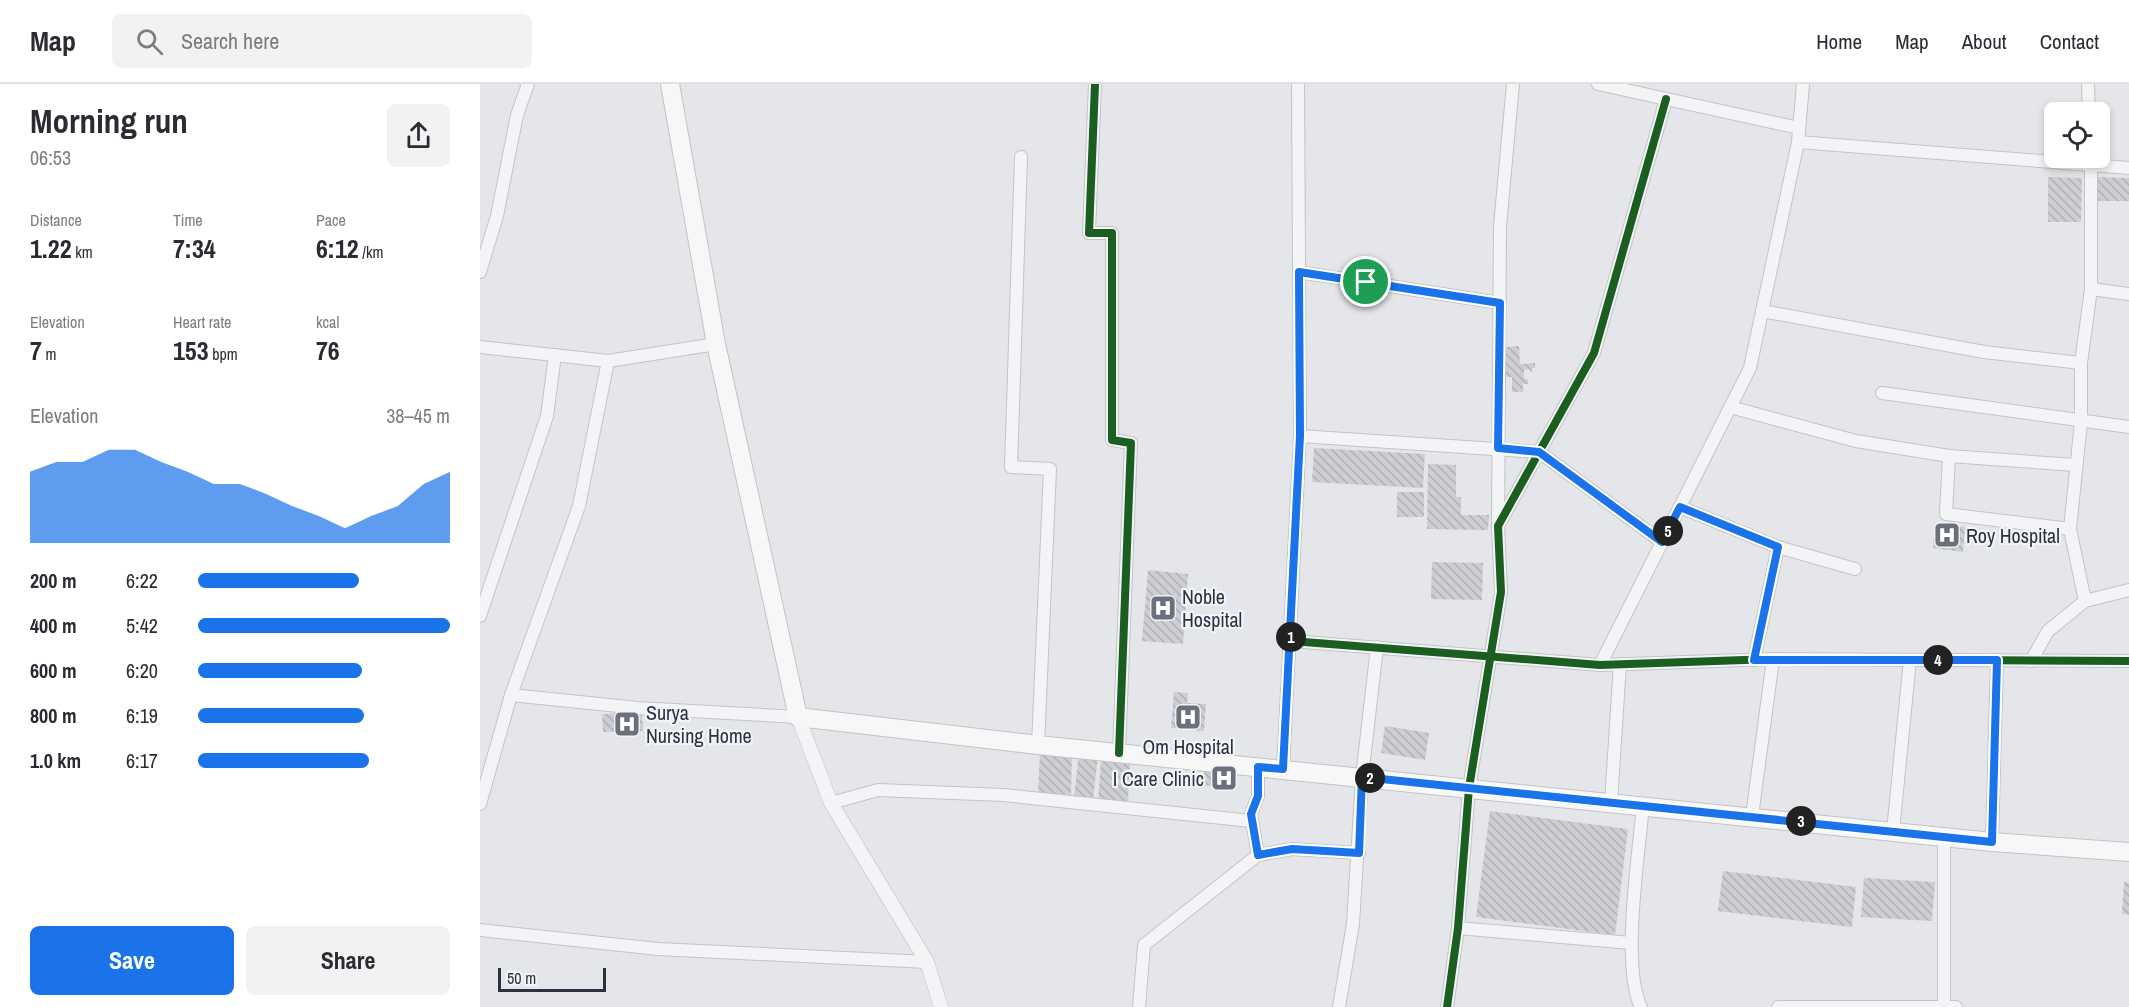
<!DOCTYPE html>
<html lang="en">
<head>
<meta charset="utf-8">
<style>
	body { margin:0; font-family:"Archivo Narrow",sans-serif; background:#f2f2f3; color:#2b2b33; height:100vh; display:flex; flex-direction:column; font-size:22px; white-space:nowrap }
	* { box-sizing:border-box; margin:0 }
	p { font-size:20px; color:#7c7c81 }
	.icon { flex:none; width:33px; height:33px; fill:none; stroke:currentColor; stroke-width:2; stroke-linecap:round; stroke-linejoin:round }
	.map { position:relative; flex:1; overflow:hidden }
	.panel { display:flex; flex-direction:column; background:#fff; width:480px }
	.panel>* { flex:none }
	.buttons { position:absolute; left:1564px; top:18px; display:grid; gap:12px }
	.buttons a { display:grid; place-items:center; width:66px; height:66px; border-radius:9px; background:#fff; box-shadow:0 3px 9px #0003; font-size:30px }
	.scale { position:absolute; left:18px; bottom:15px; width:108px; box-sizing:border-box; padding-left:6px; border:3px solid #2c3141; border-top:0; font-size:16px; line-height:21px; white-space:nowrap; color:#2c3141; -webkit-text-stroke:4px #f3f4f8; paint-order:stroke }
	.pin { position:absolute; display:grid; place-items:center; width:51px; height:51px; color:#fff; margin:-26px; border:3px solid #fff; border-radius:50%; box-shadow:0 2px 6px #0007 }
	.km { position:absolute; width:30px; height:30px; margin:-15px; border-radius:50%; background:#222; color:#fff; font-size:16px; line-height:30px; text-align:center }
	.round { display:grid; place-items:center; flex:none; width:63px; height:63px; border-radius:9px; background:#f2f2f3 }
	.headline { display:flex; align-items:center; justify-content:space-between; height:102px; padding:0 30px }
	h1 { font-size:33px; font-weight:700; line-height:45px }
	.stats { display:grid; grid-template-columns:repeat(3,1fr); gap:9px; height:102px; padding:6px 30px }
	.stats div { display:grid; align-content:center }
	.stats b { font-size:26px; font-weight:700 }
	.stats small { font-size:16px; font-weight:400 }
	.stats p { font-size:16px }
	.chart { height:168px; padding:12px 30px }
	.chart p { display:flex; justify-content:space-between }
	.chart svg { width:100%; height:108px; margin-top:6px; fill:#1a73e8; opacity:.7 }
	.action { display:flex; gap:12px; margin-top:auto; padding:12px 30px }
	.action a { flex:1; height:69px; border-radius:9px; background:#1a73e8; color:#fff; font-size:24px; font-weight:700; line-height:69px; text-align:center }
	.action a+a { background:#f2f2f3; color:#2b2b33 }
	ul { padding:0 30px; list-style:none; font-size:20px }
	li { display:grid; grid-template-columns:96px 72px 1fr; align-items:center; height:45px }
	li i { height:15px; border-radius:8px; background:#1a73e8 }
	header { display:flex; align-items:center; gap:36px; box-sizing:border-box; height:84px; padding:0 30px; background:#fff; border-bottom:2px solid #e1e1e2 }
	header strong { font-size:28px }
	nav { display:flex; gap:33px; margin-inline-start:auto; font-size:21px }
	.search { width:420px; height:54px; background:#f2f2f3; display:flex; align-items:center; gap:15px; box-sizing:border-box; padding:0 21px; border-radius:9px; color:#7c7c81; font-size:22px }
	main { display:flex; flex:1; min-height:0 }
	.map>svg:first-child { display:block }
</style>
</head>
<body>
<header>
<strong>Map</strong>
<div class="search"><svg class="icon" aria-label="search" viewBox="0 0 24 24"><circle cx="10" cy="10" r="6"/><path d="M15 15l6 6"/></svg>Search here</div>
<nav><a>Home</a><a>Map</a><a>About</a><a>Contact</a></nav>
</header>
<main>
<section class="panel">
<div class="headline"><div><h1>Morning run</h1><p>06:53</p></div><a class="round"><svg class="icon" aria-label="share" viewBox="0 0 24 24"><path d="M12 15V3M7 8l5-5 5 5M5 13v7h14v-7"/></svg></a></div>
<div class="stats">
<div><p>Distance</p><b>1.22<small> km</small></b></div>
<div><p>Time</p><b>7:34</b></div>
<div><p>Pace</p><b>6:12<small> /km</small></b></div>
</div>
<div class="stats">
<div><p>Elevation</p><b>7<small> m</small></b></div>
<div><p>Heart rate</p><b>153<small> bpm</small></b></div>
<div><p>kcal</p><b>76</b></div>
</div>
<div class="chart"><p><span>Elevation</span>38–45 m</p>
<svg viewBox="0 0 160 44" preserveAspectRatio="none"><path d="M0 44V15L10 11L20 11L30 6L40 6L50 11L60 15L70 20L80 20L90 24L100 29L110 33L120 38L130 33L140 29L150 20L160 15V44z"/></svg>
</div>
<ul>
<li><b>200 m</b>6:22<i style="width:64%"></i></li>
<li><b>400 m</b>5:42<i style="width:100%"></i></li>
<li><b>600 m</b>6:20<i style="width:65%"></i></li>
<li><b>800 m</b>6:19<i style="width:66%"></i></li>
<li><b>1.0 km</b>6:17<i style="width:68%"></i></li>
</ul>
<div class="action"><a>Save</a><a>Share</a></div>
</section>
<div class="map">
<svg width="1649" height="923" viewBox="0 0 1649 923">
	<defs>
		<pattern id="building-back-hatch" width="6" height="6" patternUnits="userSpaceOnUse" patternTransform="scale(1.5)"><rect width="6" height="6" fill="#cdced1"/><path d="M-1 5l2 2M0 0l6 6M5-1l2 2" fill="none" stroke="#b0b1b5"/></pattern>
	</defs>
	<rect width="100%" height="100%" fill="#e4e6e9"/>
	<g fill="url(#building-back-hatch)">
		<path d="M1568 93 1602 94 1601 138H1568Z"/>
		<path d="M1617 93 1649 94V117H1617Z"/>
		<path d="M1039 262 1040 280 1055 279V284H1052V289L1049 285 1044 286V295H1048V300H1043V308H1032V293H1023V286H1026L1025 263Z"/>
		<path d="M834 364 945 370 943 404 832 398Z"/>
		<path d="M948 380 976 381V413H981V431H1009L1008 446 947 445Z"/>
		<rect x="917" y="408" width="27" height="25"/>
		<path d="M1455 440 1485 443 1483 468 1453 464Z"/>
		<path d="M952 478 1003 479 1002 516 951 515Z"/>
		<path d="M668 486 708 490 703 560 662 557Z"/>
		<path d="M694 608 708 609 707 619 726 620 724 647 691 644Z"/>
		<path d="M162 629 163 647 123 648 122 630Z"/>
		<path d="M905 642 949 649 945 676 901 669Z"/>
		<path d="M560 666 592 667 591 713 558 711Z"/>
		<path d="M599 668 618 671 613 716 594 714Z"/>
		<path d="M621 675 650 676 648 719 618 718Z"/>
		<path d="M725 682 757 684 755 704 723 701Z"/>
		<path d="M1010 727 1148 745 1135 851 996 833Z"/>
		<path d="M1243 787 1376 803 1372 843 1238 827Z"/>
		<path d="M1384 794 1455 798 1452 837 1381 833Z"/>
		<path d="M1644 798 1649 799V831L1642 830Z"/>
	</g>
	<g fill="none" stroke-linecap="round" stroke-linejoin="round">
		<defs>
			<g id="minor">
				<path d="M615 0 609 149H632V356L651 359 639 669"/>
				<path d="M1118 0 1319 44"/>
				<path d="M1608 0 1609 28"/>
				<path d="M1318 58 1649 84"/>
				<path d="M541 73 531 383 570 385 558 661"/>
				<path d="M0 188 17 132 37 31 48 0"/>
				<path d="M819 188 1020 219"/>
				<path d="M1611 205 1649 210"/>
				<path d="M1282 227 1504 268 1601 279"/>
				<path d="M0 263 128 277 236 260"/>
				<path d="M1402 309 1649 343"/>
				<path d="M1250 323 1376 357 1469 372 1595 381"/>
				<path d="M820 352 1059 368 1182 458"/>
				<path d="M1469 372 1466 430 1590 445"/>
				<path d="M1200 423 1298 463 1375 485"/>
				<path d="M1018 441 1020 142 1033 0"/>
				<path d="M1605 517 1590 445 1601 338V279L1611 205V74"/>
				<path d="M0 532 67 332 75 271"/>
				<path d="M811 557 1120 581 1293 575 1649 577"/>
				<path d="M1274 576 1298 463"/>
				<path d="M1551 577 1568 547 1605 517 1649 506"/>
				<path d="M1120 581 1270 284 1318 58 1323 0"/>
				<path d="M31 611 158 624 318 633"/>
				<path d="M803 685 820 352 818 0"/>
				<path d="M1131 718 1140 580"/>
				<path d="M351 719 398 706 523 711 771 737"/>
				<path d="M0 720 31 611 99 422 128 277"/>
				<path d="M1272 732 1293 575"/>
				<path d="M1413 747 1430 576"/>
				<path d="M1512 758 1517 576"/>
				<path d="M778 771 771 730 778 712V683"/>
				<path d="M978 844 1151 859"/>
				<path d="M0 846 178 865 447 878"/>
				<path d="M659 923 664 861 778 771 812 765 879 769"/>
				<path d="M859 923 873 840 882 693 897 563"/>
				<path d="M967 923 978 844 989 704 1021 508 1018 442 1114 269 1186 15"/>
				<path d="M1161 923C1141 883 1159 769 1163 721"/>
				<path d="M1298 923H1476"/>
				<path d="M1464 923V753"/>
			</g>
			<path id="tertiary" d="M318 633 351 719 447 878 461 923"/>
			<path id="primary" d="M190 0 236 260 318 633 558 661 1512 758 1649 768"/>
		</defs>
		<use href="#minor" stroke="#c2c4c7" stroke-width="14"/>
		<use href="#tertiary" stroke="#c2c4c7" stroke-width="15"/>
		<use href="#primary" stroke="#c1c3c6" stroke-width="20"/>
		<use href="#minor" stroke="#f4f4f6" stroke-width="12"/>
		<use href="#tertiary" stroke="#f4f4f6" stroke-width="14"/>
		<use href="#primary" stroke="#f7f7f8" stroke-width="18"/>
		<defs>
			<g id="cycleway">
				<path d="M615 0 609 149H632V356L651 359 639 669"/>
				<path d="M811 557 1120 581 1293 575 1649 577"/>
				<path d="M967 923 978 844 989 704 1021 508 1018 442 1114 269 1186 15"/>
			</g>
		</defs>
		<use href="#cycleway" stroke="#f3f4f8" stroke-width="11"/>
		<use href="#cycleway" stroke="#1b5e20" stroke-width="8"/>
	</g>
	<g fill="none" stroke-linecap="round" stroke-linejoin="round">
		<defs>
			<path id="route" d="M819 188 1020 219 1018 364 1059 368 1182 458 1200 423 1298 463 1274 576H1517L1512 758 882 693 879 769 812 765 778 771 771 730 778 712V683L803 685 820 352Z"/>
		</defs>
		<use href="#route" stroke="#fff" stroke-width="12"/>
		<use href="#route" stroke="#1a73e8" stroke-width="8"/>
	</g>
	<defs>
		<symbol id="hospital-square" viewBox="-11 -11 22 22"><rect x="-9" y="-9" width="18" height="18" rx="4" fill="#6c707c" stroke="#f3f4f8"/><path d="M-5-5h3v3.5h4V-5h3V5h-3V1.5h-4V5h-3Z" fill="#fff"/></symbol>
	</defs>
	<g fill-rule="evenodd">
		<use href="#hospital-square" x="1452" y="436" width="30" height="30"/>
		<use href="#hospital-square" x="668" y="509" width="30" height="30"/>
		<use href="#hospital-square" x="693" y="618" width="30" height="30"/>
		<use href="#hospital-square" x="132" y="625" width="30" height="30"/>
		<use href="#hospital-square" x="729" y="679" width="30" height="30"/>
	</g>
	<g text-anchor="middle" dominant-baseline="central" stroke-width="4.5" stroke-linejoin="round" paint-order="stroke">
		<g font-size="20" fill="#2c3141" stroke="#f3f4f8" text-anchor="start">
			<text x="1486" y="451">Roy Hospital</text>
			<text x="702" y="512">Noble<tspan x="702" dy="23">Hospital</tspan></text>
			<text x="166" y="628">Surya<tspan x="166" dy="23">Nursing Home</tspan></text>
			<text x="708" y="662" text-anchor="middle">Om Hospital</text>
			<text x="724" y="694" text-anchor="end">I Care Clinic</text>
		</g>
	</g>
</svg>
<div class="buttons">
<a><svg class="icon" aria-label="locate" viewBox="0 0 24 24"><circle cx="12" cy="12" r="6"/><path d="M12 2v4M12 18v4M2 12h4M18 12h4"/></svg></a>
</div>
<div class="scale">50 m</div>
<div class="pin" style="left:886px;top:198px;background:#1e9e55"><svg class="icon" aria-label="arrive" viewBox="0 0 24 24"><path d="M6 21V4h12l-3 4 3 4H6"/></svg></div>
<b class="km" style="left:811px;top:553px">1</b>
<b class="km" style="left:890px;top:694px">2</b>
<b class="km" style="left:1321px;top:737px">3</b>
<b class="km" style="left:1458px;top:576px">4</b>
<b class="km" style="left:1188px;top:447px">5</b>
</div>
</main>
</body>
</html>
